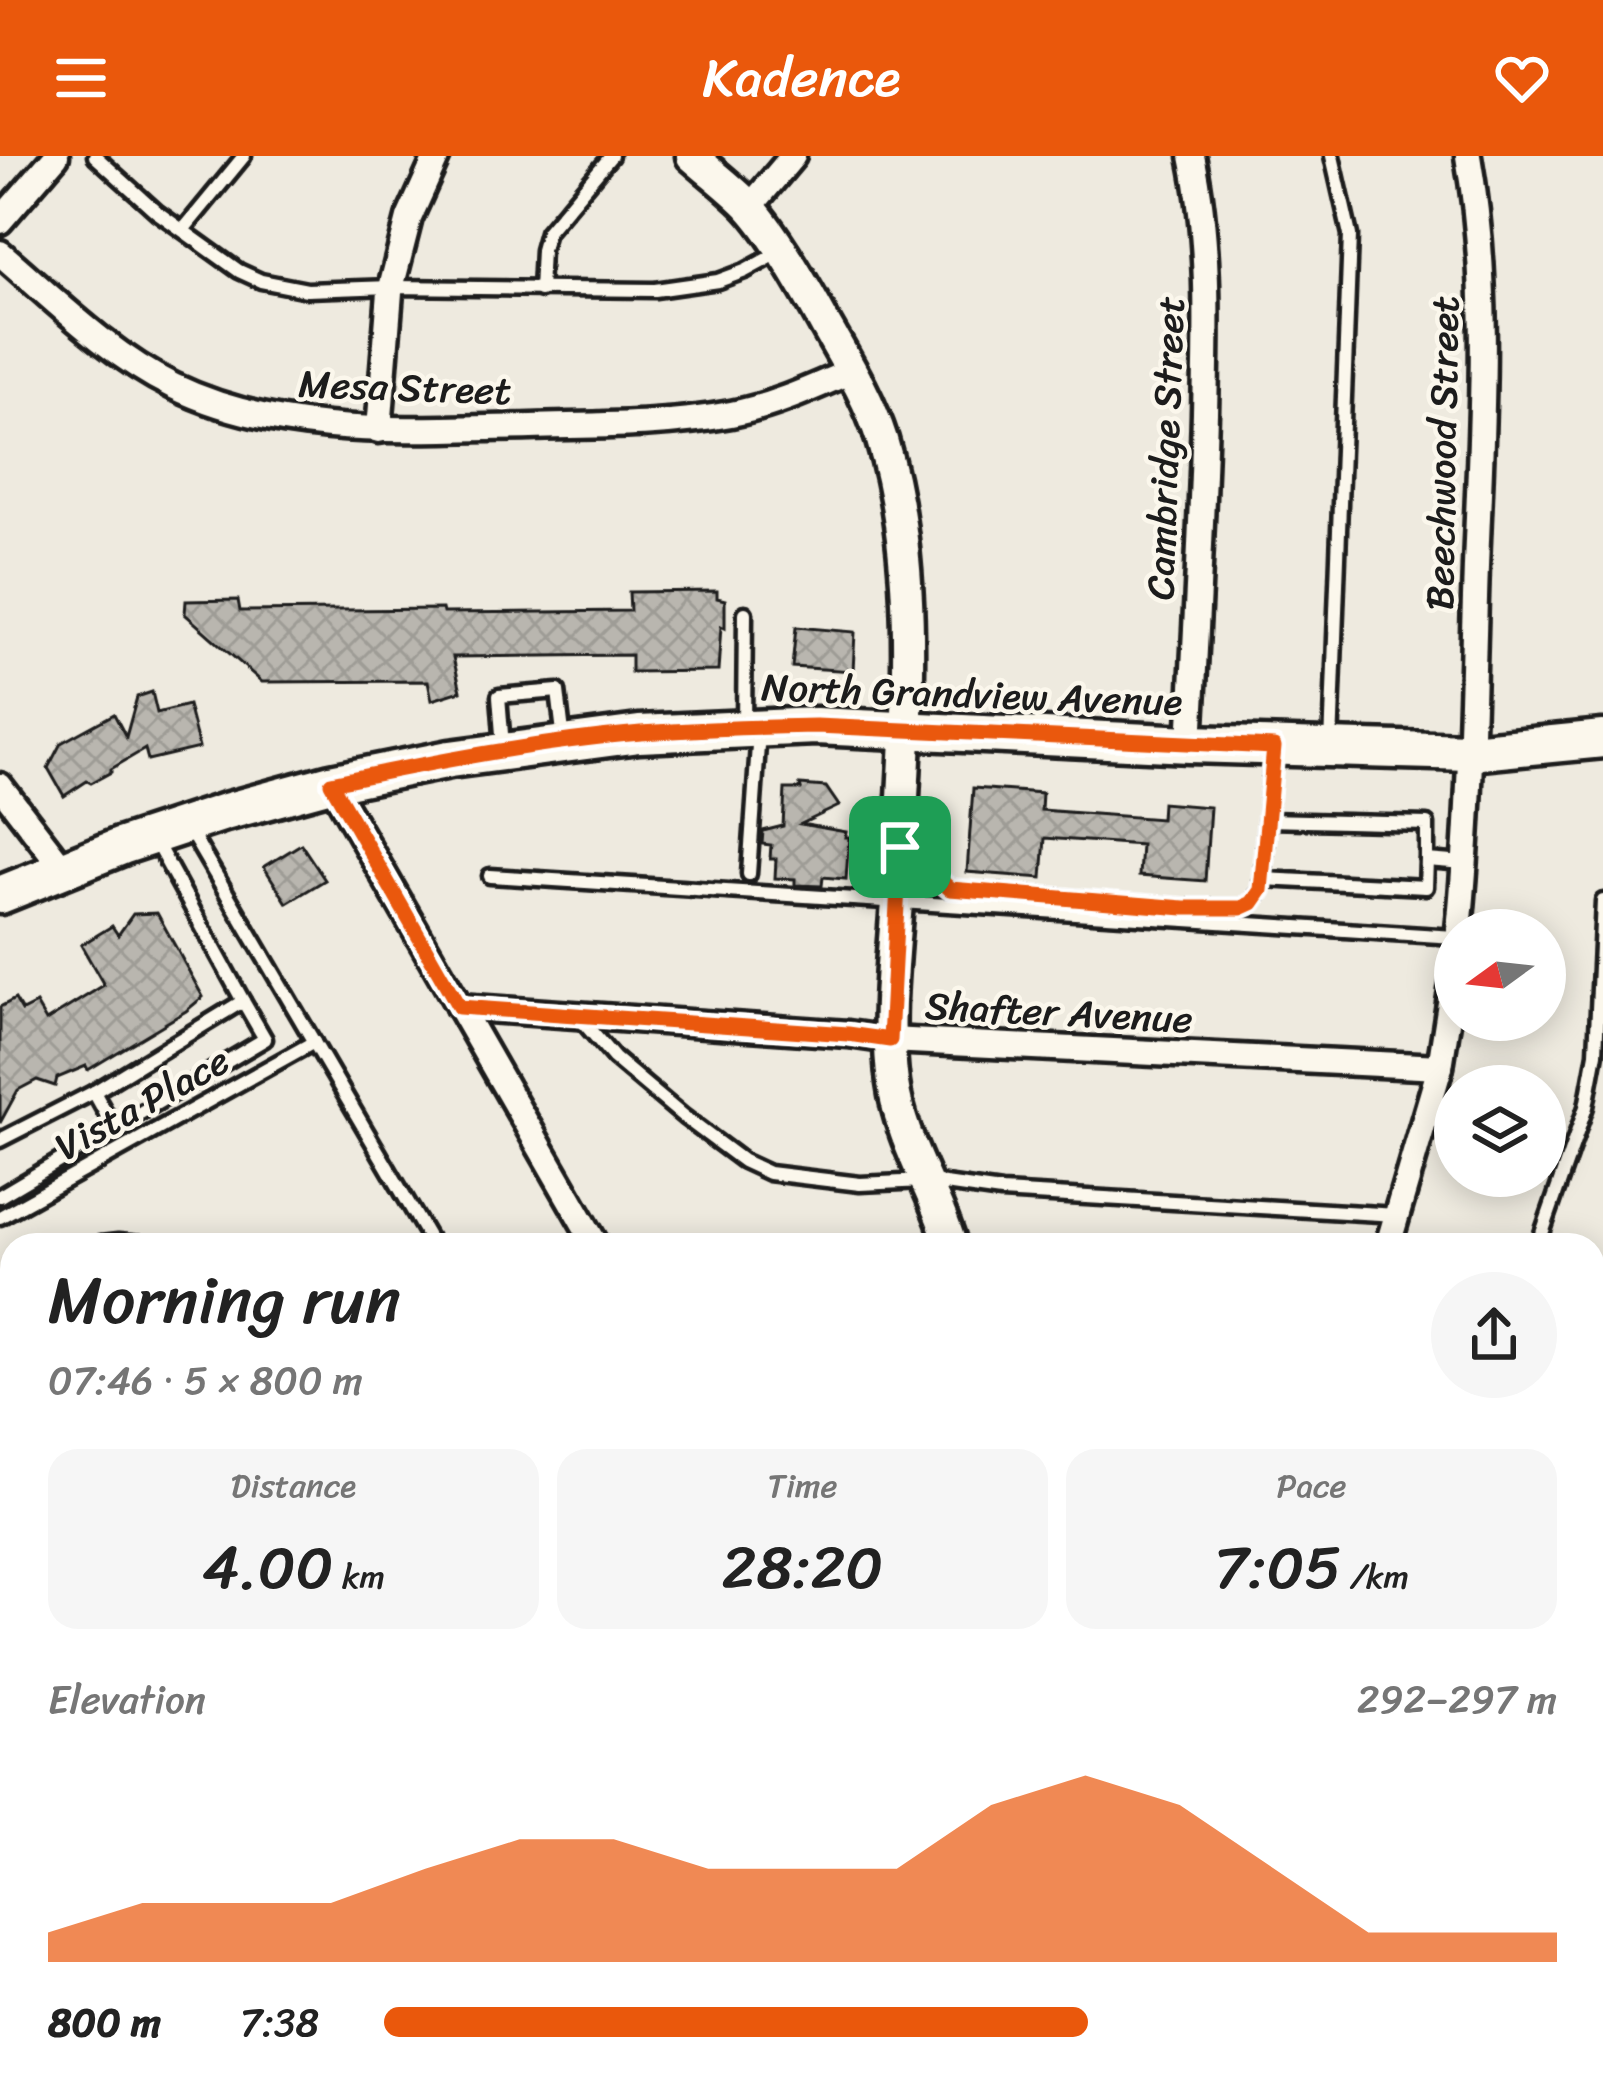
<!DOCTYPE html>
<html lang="en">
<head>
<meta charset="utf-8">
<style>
	body { margin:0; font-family:Sriracha,sans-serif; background:#f6f6f6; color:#222; height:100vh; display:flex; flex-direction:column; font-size:45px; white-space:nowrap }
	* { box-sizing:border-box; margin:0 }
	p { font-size:39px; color:#767676 }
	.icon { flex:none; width:66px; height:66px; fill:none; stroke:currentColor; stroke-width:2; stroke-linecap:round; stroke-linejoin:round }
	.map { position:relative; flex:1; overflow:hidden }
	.side { position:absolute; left:0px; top:1077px; width:1605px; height:858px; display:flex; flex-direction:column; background:#fff; border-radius:36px 36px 0 0; box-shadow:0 6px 30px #0003 }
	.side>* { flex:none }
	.needle { width:78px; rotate:255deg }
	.fabs { position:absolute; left:1434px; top:753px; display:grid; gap:24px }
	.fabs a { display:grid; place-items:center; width:132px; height:132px; border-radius:50%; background:#fff; box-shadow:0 6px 30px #0003; font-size:60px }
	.pin { position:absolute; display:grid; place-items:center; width:102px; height:102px; color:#fff; margin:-51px; border-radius:24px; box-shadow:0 6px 18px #0006 }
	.round { display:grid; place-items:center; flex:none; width:126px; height:126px; border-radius:63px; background:#f6f6f6 }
	.head { display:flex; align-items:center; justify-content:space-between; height:204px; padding:0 48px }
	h1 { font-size:66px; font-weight:600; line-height:90px }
	.figures { display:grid; grid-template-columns:repeat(3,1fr); gap:18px; height:204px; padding:12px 48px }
	.figures div { display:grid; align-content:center; border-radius:30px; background:#f6f6f6; text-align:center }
	.figures b { font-size:60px; font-weight:600 }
	.figures small { font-size:33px; font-weight:400 }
	.figures p { font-size:33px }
	.chart { height:336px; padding:24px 48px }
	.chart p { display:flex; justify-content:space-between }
	.chart svg { width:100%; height:216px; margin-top:12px; fill:#ea580c; opacity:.7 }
	ul { padding:0 48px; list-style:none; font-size:39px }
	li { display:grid; grid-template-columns:192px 144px 1fr; align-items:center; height:90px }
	li i { height:30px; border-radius:15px; background:#ea580c }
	header { display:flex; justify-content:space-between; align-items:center; height:156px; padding:0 48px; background:#ea580c; color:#fff; font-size:54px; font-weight:600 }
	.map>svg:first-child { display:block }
</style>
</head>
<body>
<header><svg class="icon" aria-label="menu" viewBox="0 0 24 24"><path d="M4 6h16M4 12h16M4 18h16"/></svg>Kadence<svg class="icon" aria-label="heart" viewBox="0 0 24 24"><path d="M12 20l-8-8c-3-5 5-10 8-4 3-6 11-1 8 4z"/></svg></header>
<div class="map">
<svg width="1603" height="1935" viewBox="0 0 1603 1935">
	<defs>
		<pattern id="building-cross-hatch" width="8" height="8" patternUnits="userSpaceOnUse" patternTransform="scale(3)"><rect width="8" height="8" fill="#b9b6af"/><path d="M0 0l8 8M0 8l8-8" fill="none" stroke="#9e9c96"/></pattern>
	</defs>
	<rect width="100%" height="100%" fill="#eeeadf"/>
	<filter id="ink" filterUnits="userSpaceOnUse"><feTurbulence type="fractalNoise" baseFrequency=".00833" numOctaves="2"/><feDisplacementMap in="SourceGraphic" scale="24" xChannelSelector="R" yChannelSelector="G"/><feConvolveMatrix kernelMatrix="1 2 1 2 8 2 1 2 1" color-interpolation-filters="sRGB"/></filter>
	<g filter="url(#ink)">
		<g fill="url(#building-cross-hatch)" stroke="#1c1c1c" stroke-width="3">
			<path d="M717 435V442L725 444V472L721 470 718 515 631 516V499L453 501 461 535 432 544 428 525 262 526 185 458 186 445 238 444 240 455 442 453 443 457 630 455 629 436Z"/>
			<path d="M796 471 855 476 853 515 792 511Z"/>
			<path d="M152 536 157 557 188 549 199 592 148 604 145 593 111 613V616L91 627 87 625 64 640 48 612 61 587 114 558 126 581 137 541Z"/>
			<path d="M800 629 826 631 839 650 801 668 846 676 845 681H849L846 723 823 721 822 730 795 729V723L775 722 776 703H770L771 689 762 688 763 675 783 670 785 633H801Z"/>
			<path d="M973 632 1042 637 1041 654 1161 663 1162 647 1210 651 1205 725 1139 720 1141 689 1045 682 1042 722 967 716Z"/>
			<path d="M301 688 325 724 287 747 264 711Z"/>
			<path d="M157 757 203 841 186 855 88 914 86 910 57 922 55 930 37 924 18 934 0 967V851L15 843 22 855 36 848 46 865 104 829 81 789 112 770 118 779 133 758Z"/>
		</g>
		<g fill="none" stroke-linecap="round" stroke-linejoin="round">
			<defs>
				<g id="service">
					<path d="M95 0 157 56 239 115 261 125 307 134 391 131 655 134 718 125 745 115 780 96"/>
					<path d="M183 74 244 0"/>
					<path d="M540 134 542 94 547 76 611 0"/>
					<path d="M744 570 745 457"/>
					<path d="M1331 590 1350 79 1332 0"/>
					<path d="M503 591 499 540 558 535 564 585"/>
					<path d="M1267 664 1427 668V704L1464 707"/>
					<path d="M190 675 433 1089"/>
					<path d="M901 691C937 690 925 712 950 733L1184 752H1241L1252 747 1261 734 1273 595"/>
					<path d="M749 718 759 575"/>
					<path d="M490 720 1455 781"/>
					<path d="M1263 723 1426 731 1427 704"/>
					<path d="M578 860 614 902 684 961 743 1005 769 1017 860 1028 924 1025 1001 1036 1397 1059"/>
					<path d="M94 936 114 972"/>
					<path d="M0 984 94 936 243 845 153 681"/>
					<path d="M0 1040 265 883 243 845"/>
					<path d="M0 1061 314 886"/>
					<path d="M92 1089 118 1086 154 1089"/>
					<path d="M1538 1089 1586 951 1596 897 1603 745"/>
					<path d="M0 1128 12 1122"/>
					<path d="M1593 1173 1603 1174"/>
					<path d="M0 1208 12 1201"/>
					<path d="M0 1278 12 1301"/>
					<path d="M0 1571 12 1564"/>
					<path d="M0 1887 12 1880"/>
					<path d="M480 1935 501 1923"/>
					<path d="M1063 1935 1084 1923"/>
				</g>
				<g id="minor">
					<path d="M750 51 793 0"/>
					<path d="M0 65 56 0"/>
					<path d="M0 97C54 143 108 198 173 230 284 284 412 273 531 271 598 269 666 270 731 258 773 250 812 232 851 215"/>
					<path d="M379 274 390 136 409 62 437 0"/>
					<path d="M1190 588C1196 477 1202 367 1205 257 1207 171 1210 84 1192 0"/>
					<path d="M331 627 596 1089"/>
					<path d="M0 630 63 712"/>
					<path d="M1459 774C1471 653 1472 531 1476 410 1481 274 1492 135 1468 0"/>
					<path d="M459 851 848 878 890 884 1440 911"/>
					<path d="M1388 1089 1440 911 1455 815"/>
					<path d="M0 1167 12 1189"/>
					<path d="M1593 1349 1603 1319"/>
					<path d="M1593 1471 1603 1475"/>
					<path d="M1593 1877 1603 1895"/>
					<path d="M268 1923 271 1935"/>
					<path d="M191 1935 212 1923"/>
					<path d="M770 1935 790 1923"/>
					<path d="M1346 1935 1367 1923"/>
				</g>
				<g id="tertiary">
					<path d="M692 0C710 16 730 31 747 48 774 76 807 135 826 170 847 207 869 243 882 284 923 419 905 579 899 718 895 787 884 859 893 927 901 986 934 1033 951 1089"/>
					<path d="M0 1724 12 1717"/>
					<path d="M754 1923 761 1935"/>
				</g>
				<path id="primary" d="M0 739 122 690 225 656 331 627 450 603 639 578 816 570 1190 588 1470 596 1603 583"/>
			</defs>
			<use href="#service" stroke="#1c1c1c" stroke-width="21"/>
			<use href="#minor" stroke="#1c1c1c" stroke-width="33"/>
			<use href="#tertiary" stroke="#1c1c1c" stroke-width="39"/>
			<use href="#primary" stroke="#1c1c1c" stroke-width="45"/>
			<use href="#service" stroke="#fbf7ec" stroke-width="12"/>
			<use href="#minor" stroke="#fbf7ec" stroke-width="24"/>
			<use href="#tertiary" stroke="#fbf7ec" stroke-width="30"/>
			<use href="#primary" stroke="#fbf7ec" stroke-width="36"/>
		</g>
	</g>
	<g fill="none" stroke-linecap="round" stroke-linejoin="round" filter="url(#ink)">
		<defs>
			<path id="route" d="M816 570 1274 591 1261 734 1252 747 1241 752H1184L950 733C923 712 939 690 900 691L890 884 848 878 459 851 331 627C433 606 536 586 641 577 699 573 758 571 816 570Z"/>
		</defs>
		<use href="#route" stroke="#fff" stroke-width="24"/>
		<use href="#route" stroke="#ea580c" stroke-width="15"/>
	</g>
	<g text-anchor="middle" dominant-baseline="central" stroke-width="9" stroke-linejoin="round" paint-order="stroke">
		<g font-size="39" fill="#1c1c1c" stroke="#fbf7ec">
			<text transform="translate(405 231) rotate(2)">Mesa Street</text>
			<text transform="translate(1165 292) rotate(-88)">Cambridge Street</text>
			<text transform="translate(1442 297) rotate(-89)">Beechwood Street</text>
			<text transform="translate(972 538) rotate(2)">North Grandview Avenue</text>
			<text transform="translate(1059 856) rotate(3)">Shafter Avenue</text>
			<text transform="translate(142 947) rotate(-29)">Vista Place</text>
		</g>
	</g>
</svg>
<div class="fabs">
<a><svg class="needle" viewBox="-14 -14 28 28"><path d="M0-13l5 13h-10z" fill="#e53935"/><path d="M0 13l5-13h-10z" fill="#767676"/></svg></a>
<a><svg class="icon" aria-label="layers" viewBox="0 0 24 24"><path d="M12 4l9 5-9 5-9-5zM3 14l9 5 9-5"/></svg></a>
</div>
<div class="pin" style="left:900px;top:691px;background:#1e9e55"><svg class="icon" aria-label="arrive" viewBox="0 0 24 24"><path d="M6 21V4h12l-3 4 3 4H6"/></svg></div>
<section class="side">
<div class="head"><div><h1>Morning run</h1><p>07:46 · 5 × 800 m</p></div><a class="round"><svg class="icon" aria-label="share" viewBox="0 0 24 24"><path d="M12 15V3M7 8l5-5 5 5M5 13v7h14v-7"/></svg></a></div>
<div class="figures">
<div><p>Distance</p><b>4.00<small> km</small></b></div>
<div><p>Time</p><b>28:20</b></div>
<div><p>Pace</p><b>7:05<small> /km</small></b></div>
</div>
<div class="chart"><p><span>Elevation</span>292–297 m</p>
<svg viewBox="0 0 160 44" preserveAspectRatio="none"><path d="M0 44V38L10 32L20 32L30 32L40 25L50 19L60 19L70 25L80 25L90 25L100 12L110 6L120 12L130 25L140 38L150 38L160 38V44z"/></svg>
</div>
<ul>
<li><b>800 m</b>7:38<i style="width:60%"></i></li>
</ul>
</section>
</div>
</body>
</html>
